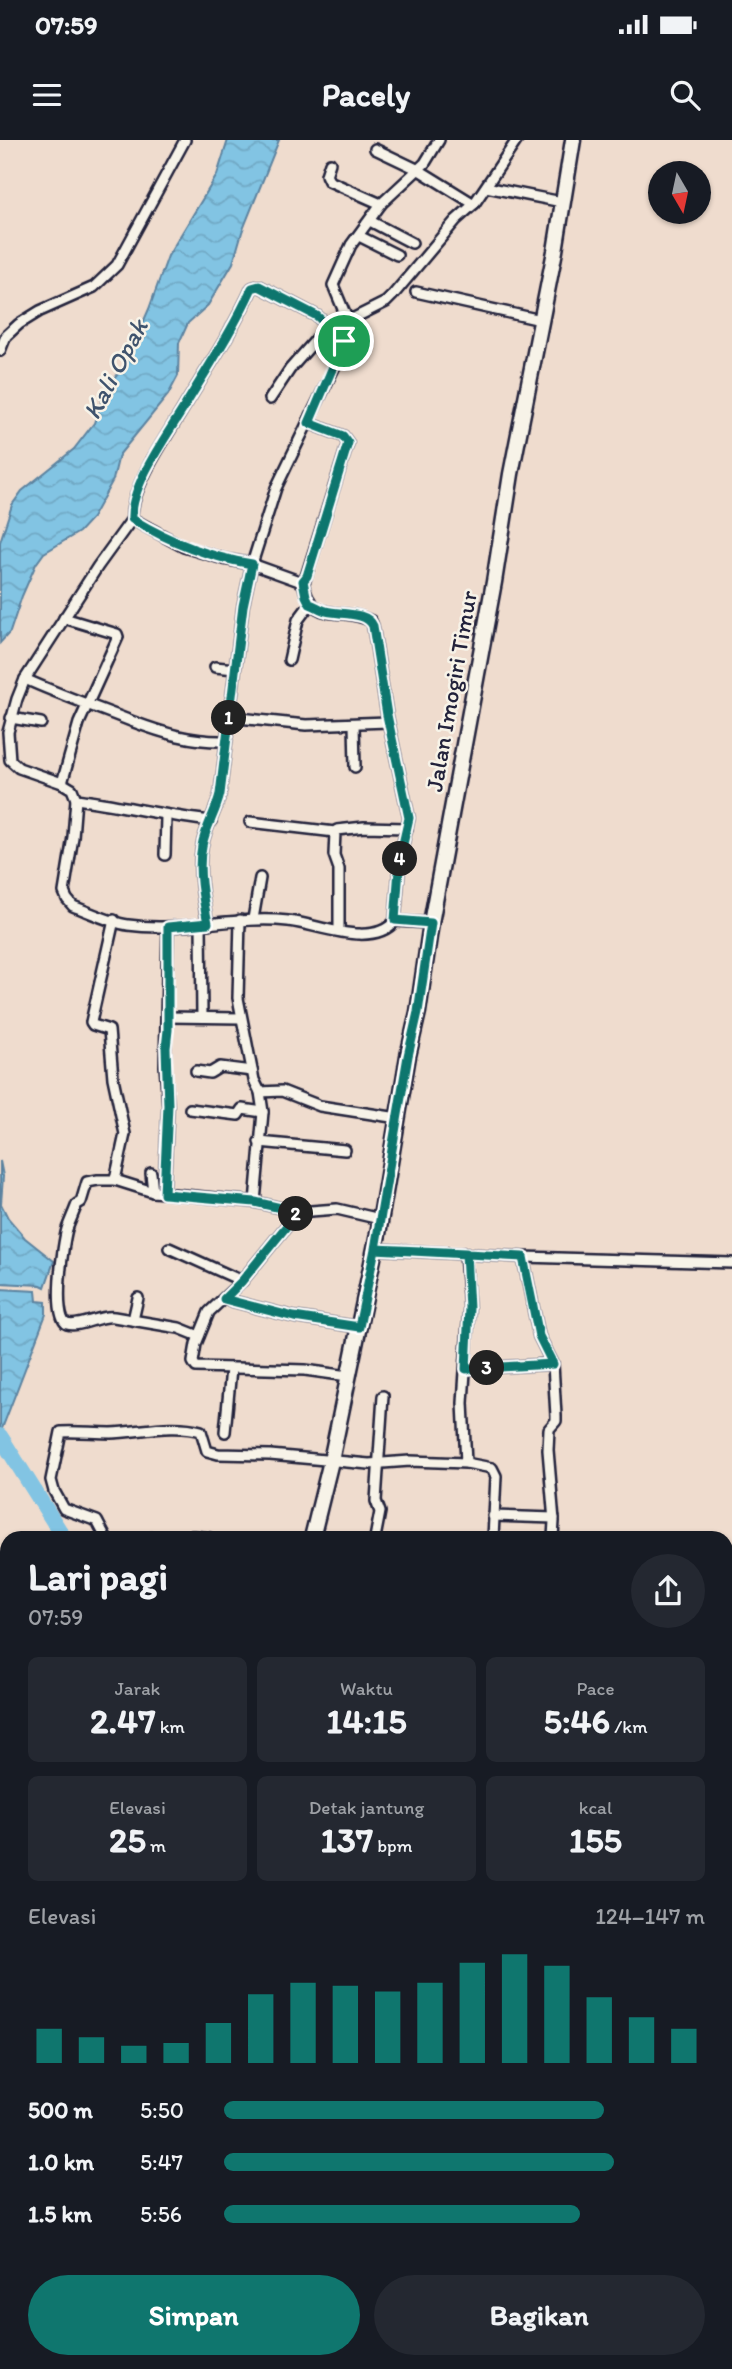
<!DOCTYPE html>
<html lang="id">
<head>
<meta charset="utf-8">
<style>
	body { margin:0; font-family:Itim,sans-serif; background:#242831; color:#f1f3f6; height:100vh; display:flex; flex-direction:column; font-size:26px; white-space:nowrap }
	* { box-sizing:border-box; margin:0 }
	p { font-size:23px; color:#9ea1a6 }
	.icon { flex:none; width:38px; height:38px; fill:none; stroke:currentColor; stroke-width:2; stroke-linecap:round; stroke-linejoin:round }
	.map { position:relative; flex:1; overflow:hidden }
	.side { position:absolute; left:0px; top:1391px; width:733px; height:838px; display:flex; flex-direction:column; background:#171b24; border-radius:21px 21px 0 0; box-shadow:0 2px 5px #0004 }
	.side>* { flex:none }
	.needle { width:46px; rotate:171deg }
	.buttons { position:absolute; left:648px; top:21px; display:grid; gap:14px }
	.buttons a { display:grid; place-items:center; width:63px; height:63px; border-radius:50%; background:#171b24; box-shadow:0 2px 5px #0004; font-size:35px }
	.pin { position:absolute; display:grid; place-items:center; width:60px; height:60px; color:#fff; margin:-30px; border:4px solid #fff; border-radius:50%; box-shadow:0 2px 7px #0007 }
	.km { position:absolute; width:35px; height:35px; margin:-18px; border-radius:50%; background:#222; color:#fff; font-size:19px; line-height:35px; text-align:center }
	.round { display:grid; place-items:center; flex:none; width:74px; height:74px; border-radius:37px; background:#242831 }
	.head { display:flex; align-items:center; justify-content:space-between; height:119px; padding:0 28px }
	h1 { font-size:38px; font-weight:800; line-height:52px }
	.stats { display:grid; grid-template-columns:repeat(3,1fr); gap:10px; height:119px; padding:7px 28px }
	.stats div { display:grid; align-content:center; border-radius:10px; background:#242831; text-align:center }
	.stats b { font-size:35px; font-weight:800 }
	.stats small { font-size:19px; font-weight:400 }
	.stats p { font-size:19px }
	.chart { height:196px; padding:14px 28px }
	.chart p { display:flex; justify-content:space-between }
	.chart svg { width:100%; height:126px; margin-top:7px; stroke:#0f766e; stroke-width:6 }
	.cta { display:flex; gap:14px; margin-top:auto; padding:14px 28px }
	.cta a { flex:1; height:80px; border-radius:42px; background:#0f766e; color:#fff; font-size:28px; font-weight:800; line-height:80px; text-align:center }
	.cta a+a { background:#242831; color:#f1f3f6 }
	ul { padding:0 28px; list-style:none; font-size:23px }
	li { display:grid; grid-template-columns:112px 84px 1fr; align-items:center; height:52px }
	li i { height:18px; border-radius:9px; background:#0f766e }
	.status { display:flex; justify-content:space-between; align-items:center; height:49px; padding:0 35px; background:#171b24; direction:ltr }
	.status svg { height:19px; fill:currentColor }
	header { display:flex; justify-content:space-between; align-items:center; height:91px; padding:0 28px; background:#171b24; font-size:32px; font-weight:800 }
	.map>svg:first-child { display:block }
</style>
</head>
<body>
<div class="status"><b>07:59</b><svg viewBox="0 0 49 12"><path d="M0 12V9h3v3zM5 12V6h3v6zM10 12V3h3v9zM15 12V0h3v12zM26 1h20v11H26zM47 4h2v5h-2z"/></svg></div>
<header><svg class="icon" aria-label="menu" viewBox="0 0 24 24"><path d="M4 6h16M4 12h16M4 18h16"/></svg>Pacely<svg class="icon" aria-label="search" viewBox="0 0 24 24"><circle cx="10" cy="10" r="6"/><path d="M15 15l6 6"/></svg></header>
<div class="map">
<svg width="732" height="2229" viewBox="0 0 732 2229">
	<defs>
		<pattern id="water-waves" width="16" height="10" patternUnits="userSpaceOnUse" patternTransform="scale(1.75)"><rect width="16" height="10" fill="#82c4e3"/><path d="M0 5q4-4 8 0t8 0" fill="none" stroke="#70a8c4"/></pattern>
	</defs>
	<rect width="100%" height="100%" fill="#efdcce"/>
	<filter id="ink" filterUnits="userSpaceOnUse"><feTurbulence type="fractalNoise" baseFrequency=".0143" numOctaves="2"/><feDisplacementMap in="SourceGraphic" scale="14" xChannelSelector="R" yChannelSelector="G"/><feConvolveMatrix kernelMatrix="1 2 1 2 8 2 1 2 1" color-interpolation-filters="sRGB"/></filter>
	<g filter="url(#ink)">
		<path fill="#b0dd9c" stroke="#69806c" stroke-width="2" d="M184 2223H215L217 2229H185Z"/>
		<g fill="url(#water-waves)" stroke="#5c83a0" stroke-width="2">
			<path d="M228 0H279L242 92 233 123 208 165 188 183 179 203 178 236 168 255 119 315 113 340 92 378 79 392 44 413 36 424 22 456 10 492 0 503V402L12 365 22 351 74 309 94 283 105 251 124 226 149 169 168 116 217 35Z"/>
			<path d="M0 1021 3 1036 1 1064 8 1078 25 1098 54 1121 45 1147 41 1145 0 1143Z"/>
			<path d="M0 1149 36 1151 37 1161 46 1162V1174L0 1294Z"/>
		</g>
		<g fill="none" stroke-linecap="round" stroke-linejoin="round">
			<g stroke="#82c4e3" stroke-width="16">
				<path d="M0 1296 64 1398"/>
				<path d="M451 2222 455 2229"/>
			</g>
			<defs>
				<g id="minor">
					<path d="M375 9 419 30 474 64"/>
					<path d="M330 23 326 35 329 41 381 64"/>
					<path d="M486 47 562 62"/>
					<path d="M370 81 412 103"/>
					<path d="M359 96 397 115"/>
					<path d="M416 152 541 180"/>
					<path d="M348 181 333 145 351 105 381 64 425 23 439 0"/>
					<path d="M0 211 6 196 19 184 40 171 94 147 117 125 185 0"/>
					<path d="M270 259 290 229 327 187"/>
					<path d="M309 283 343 296 348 303 305 440 299 441 252 424 224 419 184 407 132 379C130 348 167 296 183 269 207 229 233 190 252 148L259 146 317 176 344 201"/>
					<path d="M303 441C310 487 342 465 371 481L373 486 387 575 409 678 400 717 395 781 431 783"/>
					<path d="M64 478 117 494 118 497 79 583 62 643 72 649 76 659 73 697 64 752 67 759 73 766C89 772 112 783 128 785 182 793 235 775 288 781 318 784 372 809 395 781"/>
					<path d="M289 520 298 480 310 464"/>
					<path d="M215 527 235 529"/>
					<path d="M25 539C60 555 96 567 131 581 163 593 192 602 226 601"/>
					<path d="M229 577 306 585 388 582"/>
					<path d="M11 578 41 583"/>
					<path d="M354 584 355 627"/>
					<path d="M62 643 19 628 10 620 8 592 17 559 25 539 98 426 132 379"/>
					<path d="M76 659C122 665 165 676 211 681"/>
					<path d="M250 682 335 692"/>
					<path d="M165 715 166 676"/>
					<path d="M253 779 260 738"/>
					<path d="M114 780 91 882 93 885 109 890 113 938 125 994 115 1040"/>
					<path d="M240 780 238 858 254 940 260 952 263 972 255 1062"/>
					<path d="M208 784C203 759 197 731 202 706 205 688 216 672 220 654L243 466 252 424 276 348 335 226 344 207 345 190 348 181 386 162 393 155 456 80 474 64 517 0"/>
					<path d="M201 785 202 876"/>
					<path d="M339 791V729L334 715 335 692 337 690 364 687 407 688"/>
					<path d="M168 877 241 878"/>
					<path d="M196 931 210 933 220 927 252 931"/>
					<path d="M260 952 282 951 320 966 398 978"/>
					<path d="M190 969 238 975 242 969 263 972"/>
					<path d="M259 1002 345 1010"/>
					<path d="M151 1033 153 1052"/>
					<path d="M164 1053 168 966 165 926 168 787"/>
					<path d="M298 1072 242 1141 209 1172 196 1204 193 1222 196 1227 305 1230 348 1236"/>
					<path d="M169 1108 242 1141"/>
					<path d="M375 1109 523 1117 732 1123"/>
					<path d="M465 1113 469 1168 463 1263 466 1323"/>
					<path d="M523 1117 539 1196 553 1224 556 1276V1281L549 1289 548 1310 554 1381 553 1398"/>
					<path d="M224 1159 294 1177 359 1187"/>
					<path d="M133 1180 138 1158"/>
					<path d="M199 1196 179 1188 114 1177C99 1175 80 1188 67 1184 52 1178 63 1103 67 1089 70 1081 74 1072 77 1064L81 1062 87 1042 98 1040H115L153 1052 255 1062 298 1072 337 1069 380 1079"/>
					<path d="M466 1229 553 1224"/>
					<path d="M225 1292 231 1229"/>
					<path d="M493 1376 554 1378"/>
					<path d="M106 1398 97 1381 64 1369 54 1351 51 1340 61 1292C77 1291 94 1293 111 1293 139 1292 173 1283 201 1291L207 1311 218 1314 270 1315 369 1324 410 1321 466 1323 492 1328 496 1336 493 1398"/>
					<path d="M149 1398 193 1396 209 1398"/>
					<path d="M375 1398 380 1372 376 1361 383 1256"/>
					<path d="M0 1433 7 1429"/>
					<path d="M0 1499H7"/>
					<path d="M726 1586 732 1585"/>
					<path d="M0 1603H7"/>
					<path d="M726 1676H732"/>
					<path d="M0 1742H7"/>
					<path d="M726 1743 732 1742"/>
					<path d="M726 1810 732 1809"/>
					<path d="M0 1826H7"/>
					<path d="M726 1882 732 1881"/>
					<path d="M0 1902 7 1903"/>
					<path d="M726 1930H732"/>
					<path d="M726 2045 732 2044"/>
					<path d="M0 2060H7"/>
					<path d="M165 2222V2229"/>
					<path d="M458 2222 466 2229"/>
					<path d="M497 2222 499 2229"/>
					<path d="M579 2222 581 2229"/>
					<path d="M43 2229V2222"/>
					<path d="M729 2229 732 2128"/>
				</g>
				<path id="secondary" d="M730 2229 732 2228"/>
				<g id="primary">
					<path d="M312 1398 331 1321 378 1094 408 916 418 872 431 783 494 442 511 334 555 111 573 0"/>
					<path d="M438 2222 441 2229"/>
				</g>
			</defs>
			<use href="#minor" stroke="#22223b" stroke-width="14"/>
			<use href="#secondary" stroke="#22223b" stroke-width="18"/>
			<use href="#primary" stroke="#22223b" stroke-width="19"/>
			<use href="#minor" stroke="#f7f3e8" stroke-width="9"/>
			<use href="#secondary" stroke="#f7f3e8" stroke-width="12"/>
			<use href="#primary" stroke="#f7f3e8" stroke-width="14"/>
		</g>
	</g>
	<g fill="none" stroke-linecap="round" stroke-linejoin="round" filter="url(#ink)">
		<defs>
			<path id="route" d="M344 201 317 176 259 146 252 148C233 190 207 229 183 269 166 297 130 346 132 379 170 402 208 417 252 424L243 466 220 654C216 672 205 688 202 706 197 731 203 759 208 783L168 787V890L166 908 168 965 164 1054 255 1062 298 1072 242 1141 224 1159 294 1177 359 1187 375 1109 523 1117 539 1196 553 1224 466 1229 469 1168 466 1113 375 1109 408 916 418 872 431 783 395 780 400 717 409 678 387 575 373 486C367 471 340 475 326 471 321 470 316 466 310 464L306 456 303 441 307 436 348 303 343 296 309 283 344 201"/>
		</defs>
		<use href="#route" stroke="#fff" stroke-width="14"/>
		<use href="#route" stroke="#0f766e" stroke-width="9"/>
	</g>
	<g text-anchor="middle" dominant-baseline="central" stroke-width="5" stroke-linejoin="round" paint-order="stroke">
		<g font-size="24" fill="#22223b" stroke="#f7f3e8">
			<text transform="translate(451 551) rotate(-80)">Jalan Imogiri Timur</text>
		</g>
		<g font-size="26" font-style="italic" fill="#3f536d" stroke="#f7f3e8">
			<text transform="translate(115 229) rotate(-62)">Kali Opak</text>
		</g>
	</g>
</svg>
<div class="buttons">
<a><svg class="needle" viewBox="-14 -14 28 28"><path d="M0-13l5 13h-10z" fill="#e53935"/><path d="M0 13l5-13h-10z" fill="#9ea1a6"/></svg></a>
</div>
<div class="pin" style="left:344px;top:201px;background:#1e9e55"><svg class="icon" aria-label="arrive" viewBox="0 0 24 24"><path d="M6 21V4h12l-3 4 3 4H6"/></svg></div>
<b class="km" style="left:229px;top:578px">1</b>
<b class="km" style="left:296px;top:1074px">2</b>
<b class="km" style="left:487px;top:1228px">3</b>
<b class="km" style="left:400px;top:719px">4</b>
<section class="side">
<div class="head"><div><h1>Lari pagi</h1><p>07:59</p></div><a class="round"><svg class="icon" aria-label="share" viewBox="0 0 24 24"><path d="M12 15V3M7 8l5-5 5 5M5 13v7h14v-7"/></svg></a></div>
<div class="stats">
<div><p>Jarak</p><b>2.47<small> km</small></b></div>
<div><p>Waktu</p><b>14:15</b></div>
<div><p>Pace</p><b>5:46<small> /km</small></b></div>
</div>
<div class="stats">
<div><p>Elevasi</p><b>25<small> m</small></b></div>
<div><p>Detak jantung</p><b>137<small> bpm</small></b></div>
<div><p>kcal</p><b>155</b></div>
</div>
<div class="chart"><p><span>Elevasi</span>124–147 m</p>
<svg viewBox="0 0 160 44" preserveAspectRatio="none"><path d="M5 44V32M15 44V35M25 44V38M35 44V37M45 44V30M55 44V20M65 44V16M75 44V17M85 44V19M95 44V16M105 44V9M115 44V6M125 44V10M135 44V21M145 44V28M155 44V32"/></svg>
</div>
<ul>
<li><b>500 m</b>5:50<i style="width:79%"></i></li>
<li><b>1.0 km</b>5:47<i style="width:81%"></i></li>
<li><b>1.5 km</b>5:56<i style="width:74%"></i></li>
</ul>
<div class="cta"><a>Simpan</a><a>Bagikan</a></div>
</section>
</div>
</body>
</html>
